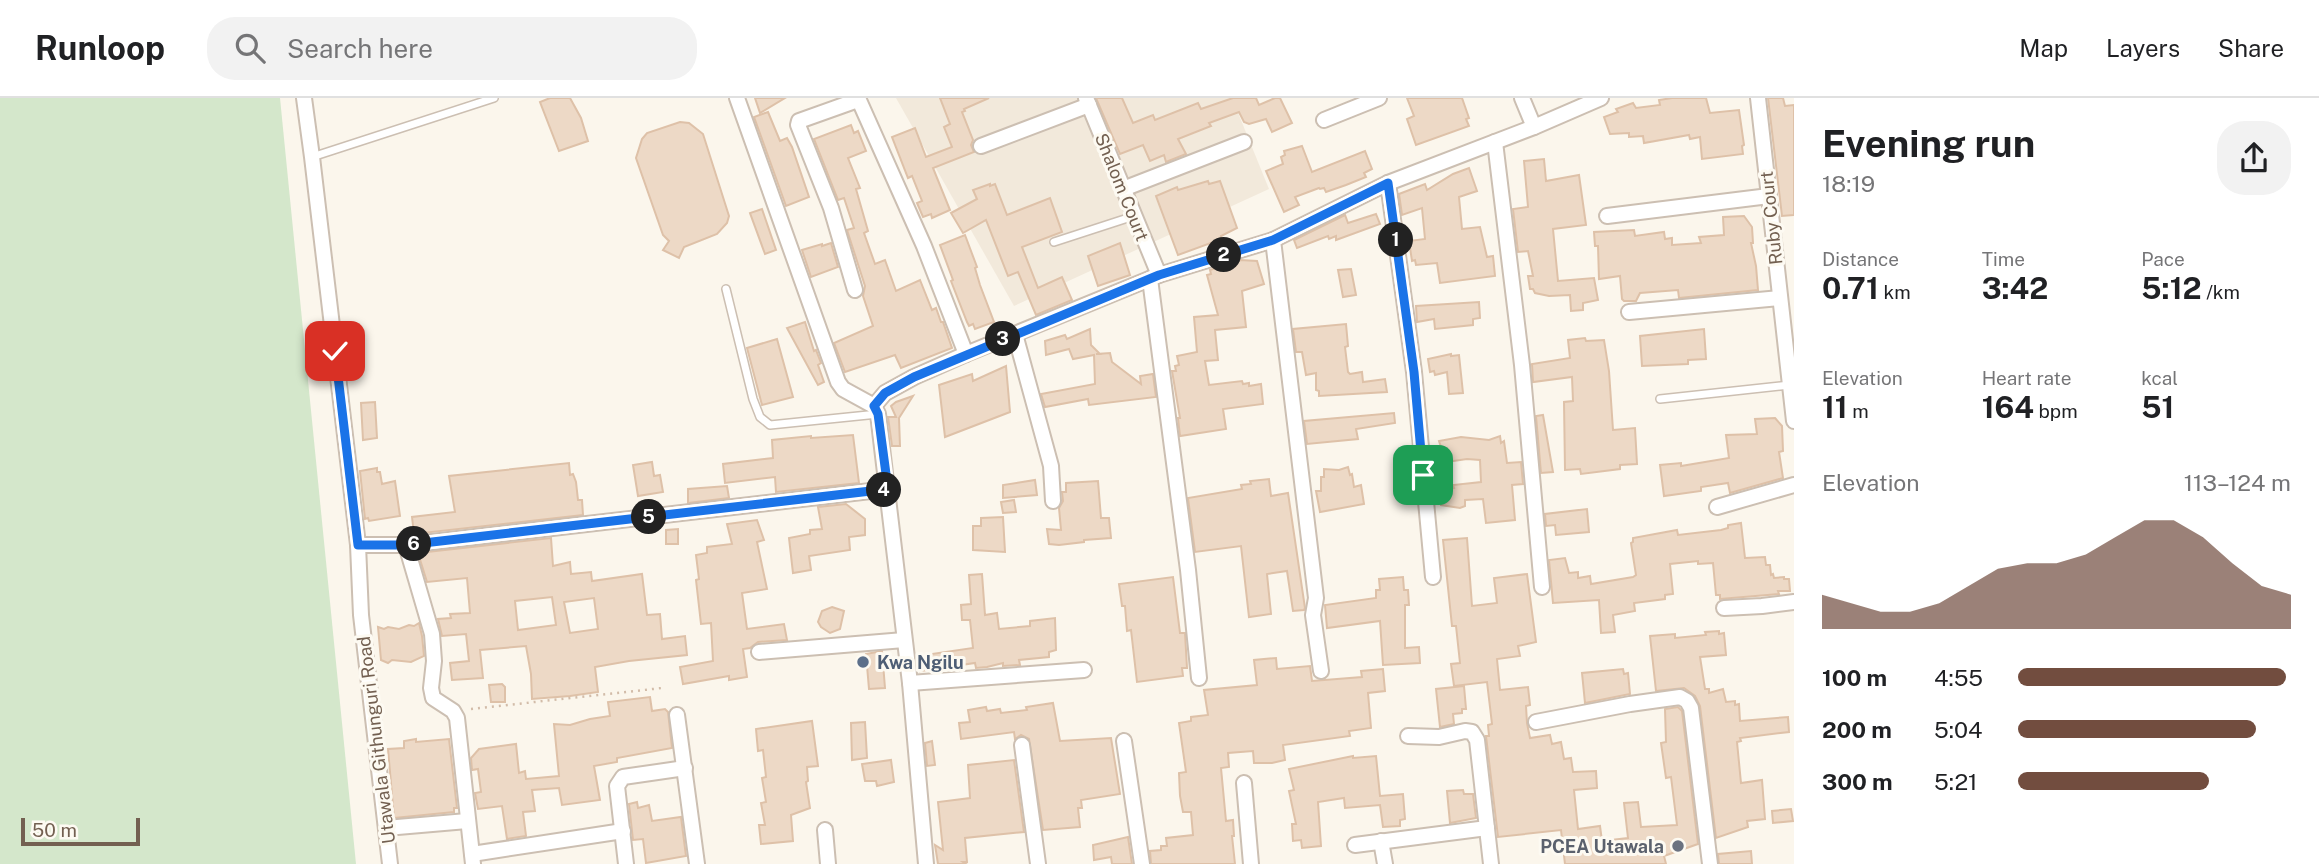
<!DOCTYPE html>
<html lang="en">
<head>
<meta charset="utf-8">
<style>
	body { margin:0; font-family:"Public Sans",sans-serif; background:#f2f2f2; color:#202124; height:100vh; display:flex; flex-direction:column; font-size:26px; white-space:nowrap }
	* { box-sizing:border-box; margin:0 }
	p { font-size:23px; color:#757577 }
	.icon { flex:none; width:38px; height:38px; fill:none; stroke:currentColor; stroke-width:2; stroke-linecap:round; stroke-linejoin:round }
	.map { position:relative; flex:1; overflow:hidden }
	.details { display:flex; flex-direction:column; background:#fff; width:525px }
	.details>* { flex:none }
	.scale { position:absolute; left:21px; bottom:18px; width:119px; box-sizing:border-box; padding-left:7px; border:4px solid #736051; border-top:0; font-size:19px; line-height:24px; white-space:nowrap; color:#736051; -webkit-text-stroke:5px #fdfaf2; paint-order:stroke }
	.pin { position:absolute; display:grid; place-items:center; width:60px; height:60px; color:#fff; margin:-30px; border-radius:14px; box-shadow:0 4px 10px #0006 }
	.km { position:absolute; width:35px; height:35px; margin:-18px; border-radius:50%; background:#222; color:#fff; font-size:19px; line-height:35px; text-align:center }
	.round { display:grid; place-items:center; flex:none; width:74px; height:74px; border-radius:28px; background:#f2f2f2 }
	.headline { display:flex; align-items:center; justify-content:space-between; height:119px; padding:0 28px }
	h1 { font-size:38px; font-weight:700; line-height:52px }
	.metrics { display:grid; grid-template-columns:repeat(3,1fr); gap:10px; height:119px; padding:7px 28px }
	.metrics div { display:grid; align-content:center }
	.metrics b { font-size:30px; font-weight:700 }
	.metrics small { font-size:19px; font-weight:400 }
	.metrics p { font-size:19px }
	.chart { height:196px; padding:14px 28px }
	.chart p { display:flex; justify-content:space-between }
	.chart svg { width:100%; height:126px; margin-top:7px; fill:#724d3f; opacity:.7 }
	ul { padding:0 28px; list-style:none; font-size:23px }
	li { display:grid; grid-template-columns:112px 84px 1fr; align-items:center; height:52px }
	li i { height:18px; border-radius:9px; background:#724d3f }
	header { display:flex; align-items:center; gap:42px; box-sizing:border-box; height:98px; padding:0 35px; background:#fff; border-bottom:2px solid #e0e0e0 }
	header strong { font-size:33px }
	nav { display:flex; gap:38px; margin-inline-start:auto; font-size:24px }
	.search { width:490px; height:63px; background:#f2f2f2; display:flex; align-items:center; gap:18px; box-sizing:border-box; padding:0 24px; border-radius:28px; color:#757577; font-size:26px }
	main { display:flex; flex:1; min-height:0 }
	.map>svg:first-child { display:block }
</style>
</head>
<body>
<header>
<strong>Runloop</strong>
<div class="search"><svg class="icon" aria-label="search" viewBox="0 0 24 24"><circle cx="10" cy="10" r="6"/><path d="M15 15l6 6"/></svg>Search here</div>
<nav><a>Map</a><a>Layers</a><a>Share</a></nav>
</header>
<main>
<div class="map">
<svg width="1794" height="766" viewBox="0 0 1794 766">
	<rect width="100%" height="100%" fill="#fbf6ec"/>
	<path fill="#f2e9db" d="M896 0H1232L1269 91 1014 208Z"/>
	<path fill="#d4e7cb" d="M0 0H280L356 766H0Z"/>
	<g fill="#edd9c6" stroke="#dec1a8" stroke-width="2" fill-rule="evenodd">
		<path d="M550 0H570L581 20 588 43 559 53 540 4Z"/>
		<path d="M755 0H785L760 15Z"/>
		<path d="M940 0H989L964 11 965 13 962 14 973 42 971 47 974 54 933 70 950 112 932 120 931 116 923 119 917 105 922 103 912 78 908 80 892 39 915 30 926 59 952 49 944 29 950 26Z"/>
		<path d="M1096 0H1122L1133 25 1153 17 1155 22 1198 5 1201 11 1233 0H1256L1259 7 1275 0H1280L1292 25 1272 34 1266 21 1249 26 1244 24 1239 14 1209 25 1211 28 1178 41 1186 56 1166 64 1164 57 1150 63 1143 47 1120 56Z"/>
		<path d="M1407 0H1462L1469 20 1466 21 1469 28 1416 47 1407 21 1414 18Z"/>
		<path d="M1672 0H1706L1710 15 1739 12 1744 47 1742 48 1743 56 1702 61 1700 39 1690 41 1689 37 1644 45 1643 38 1629 39V35L1610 36 1604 19 1618 14 1616 11 1633 5 1636 10 1660 7 1659 2Z"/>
		<path d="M1768 0H1783L1785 8 1794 7V117L1782 118Z"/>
		<path d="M768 14 780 43 787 40 792 49 809 99 786 108 754 19Z"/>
		<path d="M680 24 689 25 703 36 729 118 727 125 717 136 684 149 679 160 663 152 669 143 663 137 636 60 642 41 647 35Z"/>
		<path d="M851 27 854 35 858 33 866 53 848 60 860 90 856 91 868 133 864 135 875 166 885 162 896 193 920 182 932 212 936 210 941 224H943L952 250 901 270 895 257 845 274 834 245 873 228 863 198 865 188 847 132 854 130 844 100 838 102 814 41Z"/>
		<path d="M1302 48 1312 74 1365 53 1372 71 1364 75 1366 79 1346 87 1326 94 1324 90 1320 91 1319 90 1295 99 1299 107 1284 114 1266 73 1283 66 1281 59 1285 57 1284 53Z"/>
		<path d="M1544 61 1546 83 1579 77 1586 127 1553 131 1558 183 1594 180 1598 202 1583 205V212L1571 213 1570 197 1549 198 1535 195 1533 191H1530L1528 178H1533L1528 153 1518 154 1513 111 1528 109 1524 63Z"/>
		<path d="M1469 70 1477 93 1459 99 1462 131 1480 129 1487 159 1493 158 1495 178 1440 185 1437 165 1416 167 1415 162 1412 163 1409 143 1425 141 1422 110 1402 117 1399 96 1425 86 1427 92 1453 76Z"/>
		<path d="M1208 83 1209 86 1220 83 1237 130 1221 138 1222 141 1178 157 1156 98 1177 89 1178 92Z"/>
		<path d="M990 86V88L995 86 1007 117 1050 100 1062 134 1022 149 1038 190 1062 179 1072 202 1036 217 1018 174 1008 178 986 122 963 135 951 115 977 101 973 92Z"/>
		<path d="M762 111 776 152 765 156 750 115Z"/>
		<path d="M1376 116 1380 126 1336 142V138L1329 141 1328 138 1297 150 1294 142 1345 117 1348 125Z"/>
		<path d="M1744 118 1752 129 1753 145H1751L1756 168 1758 192 1679 200 1678 192 1640 195 1636 203H1624L1622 201 1620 178 1599 181 1598 148H1595L1594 134 1634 132 1635 138 1664 134 1665 141 1672 140V147L1701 145 1699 139 1724 137 1723 119Z"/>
		<path d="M965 137 977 169 975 170 980 187 994 224 975 231 973 226 969 228 967 224 951 183 953 182 940 147Z"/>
		<path d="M831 145 838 169 811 179 802 152 822 146V148Z"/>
		<path d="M1120 145 1130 177 1098 188 1088 158Z"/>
		<path d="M1240 162 1257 163 1264 186 1242 193 1246 229 1215 232 1218 262 1205 263 1209 287 1242 283 1243 286 1249 285V288L1261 286 1263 306 1223 311 1226 331 1180 338 1178 320H1180L1172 273H1176L1175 268 1179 267 1177 258 1197 254 1194 219 1218 217 1207 177 1211 176 1210 172Z"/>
		<path d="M1351 171 1356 197 1343 199 1338 172Z"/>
		<path d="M1479 204 1480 220 1473 221V227L1435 231 1434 221 1417 224 1416 208Z"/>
		<path d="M805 224 814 253 816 252 821 265 818 267 824 284 818 287 787 230Z"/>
		<path d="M1346 226 1348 248 1345 249 1348 274 1350 276 1362 274 1363 284 1385 281 1387 294 1319 298V293L1316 292V275L1306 277 1302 254H1296L1293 231Z"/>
		<path d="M1090 231 1091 247 1100 256H1096L1110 255 1112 264 1141 286 1140 278 1153 276 1156 299 1089 307 1088 301 1045 309 1041 296 1095 286 1094 257 1073 261 1069 251 1046 257 1045 243 1065 237 1067 241Z"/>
		<path d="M1704 231 1706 261 1688 262V266L1642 268 1640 238Z"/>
		<path d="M1585 240 1586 243 1604 242 1609 273 1613 332 1635 330 1637 366 1620 367V371L1581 376 1580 371 1565 372 1564 304 1573 303 1572 279 1533 284 1532 266 1570 260 1568 242Z"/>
		<path d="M777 241 793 299 762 307 747 250Z"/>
		<path d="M1451 256V258L1459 257 1463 295 1449 296 1447 274 1435 277 1434 273 1430 274 1428 261Z"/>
		<path d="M1006 268 1010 314 945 339 939 287 972 276 973 283Z"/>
		<path d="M913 298 899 320 900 348H892L888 319H896L891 308 896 304Z"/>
		<path d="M375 304 377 340 363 342 361 305Z"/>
		<path d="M1394 315 1395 325 1356 331 1358 341 1307 346 1304 323Z"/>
		<path d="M1543 317 1553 374 1541 375 1536 318Z"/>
		<path d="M1775 320 1782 328 1783 353 1779 354 1783 380 1730 395 1728 385 1701 389V393L1664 398 1660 367 1681 365V368L1729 360 1726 337 1757 336 1755 321Z"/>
		<path d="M853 337 859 385 776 394 775 379 725 385 723 366 773 360 772 342 811 338V340Z"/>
		<path d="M1500 338 1501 345 1504 343 1507 365 1521 364 1523 386 1512 387 1515 422 1486 425 1483 401 1465 402V408L1460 410 1441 407 1438 391 1454 390 1453 387 1481 384 1480 362 1467 361 1440 365 1444 358 1439 343 1461 339 1489 342Z"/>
		<path d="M652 364 654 378 660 377 663 394 638 398 633 367Z"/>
		<path d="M569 365 570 377 573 376 576 384 578 402H582L583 417 414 436 412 419 455 414 449 378Z"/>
		<path d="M1348 369 1350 377 1352 376 1354 389 1361 387 1364 406 1320 414 1316 393H1321V379H1324V371L1339 372Z"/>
		<path d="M377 370V374H380L382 386 395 383 400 418 369 423 368 420 365 421 360 373Z"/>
		<path d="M1269 381 1271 398 1288 395 1305 510 1304 512 1293 513 1287 473 1267 476 1271 516 1249 519 1241 448 1195 454 1188 400 1242 391 1241 387 1251 386 1250 383Z"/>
		<path d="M1035 382 1037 397 1003 400V387Z"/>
		<path d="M1098 383 1101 420H1109L1111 440 1084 442V444L1059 447 1049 446 1047 431 1061 432 1059 410 1063 403 1062 394H1066V385Z"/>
		<path d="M727 388 729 400 688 405V391Z"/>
		<path d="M1014 402 1016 414 1003 415 1001 404Z"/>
		<path d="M846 406 865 421V437L849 439 850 452 809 458 811 472 793 475 789 440 810 436V432L822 431 818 409Z"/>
		<path d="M1587 411 1589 434 1556 437 1555 427 1546 428 1545 416Z"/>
		<path d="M1003 419 1005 454 973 452V428H981V420Z"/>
		<path d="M757 422 764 442 757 444 767 491 742 495 747 531 784 526 787 542 758 544 750 550 743 551 747 579 729 582V578L683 586 680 569 713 563 711 525 701 526 696 482 699 481 696 457 707 455V449L732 446 727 426Z"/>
		<path d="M1741 425 1745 460 1765 459 1766 467H1770L1771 477 1773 476 1774 480 1784 479V481H1789L1790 493H1778L1779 496 1720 501V497H1716L1713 465 1698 466V463L1670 466 1673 496 1665 497V501L1634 505 1635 513 1613 517 1615 534 1601 535 1599 502 1553 505 1549 462 1565 460 1569 475 1578 474V480L1590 478 1591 486 1633 479 1636 477 1631 445 1633 444V440L1677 432 1678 437 1721 432 1728 430V427Z"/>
		<path d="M678 431V446H666V432Z"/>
		<path d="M551 440 553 468 570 464 571 476 591 474 592 483 642 476 647 517 660 516 662 541 685 538 687 557 629 563 595 569 598 594 570 598 532 601 531 576 526 548 480 552 483 580 452 582 450 565 469 563 466 536 442 538 438 521 451 520 450 516 470 515 467 480 427 484 418 455ZM552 499 556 527 518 532 515 503ZM594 500 598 531 570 535 564 504Z"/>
		<path d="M1467 440 1472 508 1497 505 1494 480 1527 476 1536 544 1518 548 1520 558 1497 561 1500 592 1528 589 1530 607 1526 608 1527 625 1530 640 1550 637 1552 646 1561 644 1564 661 1571 660 1573 674 1596 673 1597 690 1574 692 1578 731 1600 728 1602 743 1628 740 1624 705 1638 704 1641 729 1677 727 1671 679 1666 680 1661 645 1666 644 1665 611 1678 609 1682 613 1698 746 1664 758 1666 766H1565L1561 732 1498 739 1486 638H1489L1488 627 1492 626 1487 584 1454 588 1451 566 1460 565 1456 528H1452L1443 442Z"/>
		<path d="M982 476 985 517 997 515 999 531 1030 528V523L1055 520 1056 552 1049 554V559L1019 562 1020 567 1003 568V565L987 569 976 570 975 565 920 573 918 558 973 550 970 522H962L961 507 971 506 969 477Z"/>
		<path d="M1173 479 1180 535H1185L1187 570H1182L1183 578 1137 584 1131 532 1127 533 1125 508H1122L1119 486Z"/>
		<path d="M1403 479 1404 492H1408L1409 507H1405V550L1419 549 1420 565 1383 567 1380 523 1327 530 1325 507 1376 500V492H1380L1379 481Z"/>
		<path d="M832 509 844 513 840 531 830 535 821 529 818 524 822 513Z"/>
		<path d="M419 525 422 538 424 558 411 564 392 562 388 565 381 562 378 529 384 531 388 529 399 531 409 527 414 528Z"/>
		<path d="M1719 533V536L1724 535 1726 557 1700 559 1705 591H1709V595L1723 591 1726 604 1735 603V607L1739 606 1740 623 1788 619 1789 634 1740 640 1741 643 1737 644 1741 685 1762 682 1765 721 1747 723 1748 729 1716 740 1700 608 1695 598 1684 590 1656 593 1650 538 1675 536V540L1706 537 1705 534Z"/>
		<path d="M882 553 885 590 869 591 866 556Z"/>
		<path d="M1276 560 1277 571 1310 568 1312 583 1362 579 1361 573 1383 571 1385 593 1368 595 1371 630 1349 633 1350 638 1283 647 1285 662 1272 665H1254L1253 653 1228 655 1229 669 1221 670 1226 723 1233 722 1234 738H1232L1235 766H1151L1150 753 1161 752V748H1167L1166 740 1193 737 1191 714H1183L1180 698 1179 675 1186 674 1179 625 1191 623V619L1208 617 1204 592 1257 587 1254 562Z"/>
		<path d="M1623 571 1624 576 1628 575 1630 596 1585 605 1582 575Z"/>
		<path d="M502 586 505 589V604H491L489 587Z"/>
		<path d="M1464 588 1466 611H1462V615L1453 616 1454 626 1440 629 1436 591Z"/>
		<path d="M650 599 652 613 665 611 668 614 672 650 617 660V664L594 668 600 702 562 707 559 690 532 692 535 713 523 714 526 738 507 741 502 708 478 711 475 695 481 694 478 671 472 672 471 660 479 651 516 646 519 675 525 673 526 681 559 678 554 626 570 627 590 621 610 618 608 604Z"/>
		<path d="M1053 605 1060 643 1111 640 1120 696 1081 702 1082 710H1078L1080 729 1043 732 1029 641 1021 637 1015 641 1014 634 961 641 959 625 970 624 968 612 986 609 987 613 1000 611 1001 615 1027 612 1026 609Z"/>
		<path d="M812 623 818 668 807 669 808 683 806 684 810 710 791 717 793 743 761 746 759 727H765L761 705 766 704 762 680 766 679 763 652 758 653 756 631Z"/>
		<path d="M865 624 867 660 852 662 851 625Z"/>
		<path d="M416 641V644L449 641 457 710H454V714L394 720 388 651 404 650V643Z"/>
		<path d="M932 643 935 667 927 668 925 645Z"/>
		<path d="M1353 658V660L1376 658 1380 698 1403 696 1405 721 1400 722V728L1383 729 1380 707 1345 710 1344 700 1318 704 1321 748 1302 750 1301 742 1293 743 1292 726H1296L1289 693 1294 692 1289 671Z"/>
		<path d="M891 662 894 684 877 688 876 683H865L862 666Z"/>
		<path d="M1014 662 1024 734 965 740 967 764H963L966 766H938L935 747 943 752 938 704 970 700 968 667Z"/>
		<path d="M1463 692 1464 696H1473L1476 720 1450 725 1447 693Z"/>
		<path d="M637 704 638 710 649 707 652 723 681 719 686 758 646 765 643 741 633 742 629 706Z"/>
		<path d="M1791 711 1793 723 1773 725 1772 713Z"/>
		<path d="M1128 739 1132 766H1112L1111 759 1094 762 1093 747Z"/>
		<path d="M1751 753 1752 766H1719L1718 756Z"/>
	</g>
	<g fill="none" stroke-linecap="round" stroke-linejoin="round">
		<defs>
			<g id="service">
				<path d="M312 59 494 0"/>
				<path d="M1054 144 1134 118"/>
				<path d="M726 191 753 301 760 319 770 327 878 316"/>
				<path d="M1660 301 1790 287"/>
			</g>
			<g id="minor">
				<path d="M304 0 312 59 358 447 361 517 390 766"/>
				<path d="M737 0 838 284 843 291 874 308"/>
				<path d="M858 0 924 148 966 256"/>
				<path d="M1086 0 1159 177"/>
				<path d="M1522 0 1534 29"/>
				<path d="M1758 0 1794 323"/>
				<path d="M1324 22 1379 0"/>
				<path d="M1495 44 1522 267 1542 489"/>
				<path d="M981 48 1089 7"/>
				<path d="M1388 85 1414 274 1433 479"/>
				<path d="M1123 91 1244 44"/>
				<path d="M1607 118 1769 98"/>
				<path d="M1273 142 1316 500 1313 517 1321 573"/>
				<path d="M1150 181 1188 472 1199 580"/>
				<path d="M855 192 831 110 798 27 799 23 858 2"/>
				<path d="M1629 214 1780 200"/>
				<path d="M1015 236 1051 368 1053 403"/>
				<path d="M1717 409 1794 387"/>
				<path d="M358 447H406L888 391"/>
				<path d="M406 447 432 536 434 563 431 590 433 600 453 613 457 620 473 766"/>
				<path d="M1724 510 1762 508 1794 504"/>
				<path d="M759 554 904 542"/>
				<path d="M910 585 1084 572"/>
				<path d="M677 617 697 766"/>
				<path d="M1536 624 1630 606 1680 599 1687 603 1691 610 1710 766"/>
				<path d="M1408 638 1439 639 1465 633 1472 634 1477 642 1491 766"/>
				<path d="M1124 643 1142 766"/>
				<path d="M1022 647 1038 766"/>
				<path d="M1244 685 1251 766"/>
				<path d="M386 730 467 723"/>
				<path d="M825 732 828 766"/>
				<path d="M1381 743 1385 766"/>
				<path d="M1355 747 1487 730"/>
				<path d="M472 756 623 733"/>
				<path d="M626 766 617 688 623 679 685 670"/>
				<path d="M926 766 910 585 878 316 874 308 885 295 914 279 966 256 1159 177 1273 142 1388 85 1534 29 1601 0"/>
			</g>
		</defs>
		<use href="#service" stroke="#ccbfb2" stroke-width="10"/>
		<use href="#minor" stroke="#ccbfb2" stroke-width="18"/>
		<path stroke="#d2bca9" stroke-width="2.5" stroke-dasharray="2 5" stroke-linecap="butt" d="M471 611 662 590"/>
		<use href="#service" stroke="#fff" stroke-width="7"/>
		<use href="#minor" stroke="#fff" stroke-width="14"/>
	</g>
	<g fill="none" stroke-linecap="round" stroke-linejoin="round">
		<defs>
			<path id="route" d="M335 253 358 447H406L888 391 878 316 874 308 885 295 914 279 1159 177 1273 142 1388 85 1414 274 1423 377"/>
		</defs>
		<use href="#route" stroke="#fff" stroke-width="14"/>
		<use href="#route" stroke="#1a73e8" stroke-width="9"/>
	</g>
	<circle fill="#5c6f8a" stroke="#fdfaf2" stroke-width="2.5" cx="863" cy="564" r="7"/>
	<circle fill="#6b7280" stroke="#fdfaf2" stroke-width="2.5" cx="1678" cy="748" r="7"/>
	<g text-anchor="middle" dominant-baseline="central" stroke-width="6" stroke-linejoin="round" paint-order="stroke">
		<g font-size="18" fill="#736051" stroke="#fdfaf2">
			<text transform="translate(1122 89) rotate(68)">Shalom Court</text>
			<text transform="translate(1771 120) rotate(-96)">Ruby Court</text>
			<text transform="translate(376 642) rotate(-97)">Utawala Githunguri Road</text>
		</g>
		<g font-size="18" font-weight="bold" fill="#4e5e75" stroke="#fdfaf2" text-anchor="start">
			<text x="877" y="564">Kwa Ngilu</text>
		</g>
		<g font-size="18" font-weight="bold" fill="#5b616d" stroke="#fdfaf2" text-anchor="end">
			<text x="1664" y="748">PCEA Utawala</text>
		</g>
	</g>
</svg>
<div class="scale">50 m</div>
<div class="pin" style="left:1423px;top:377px;background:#1e9e55"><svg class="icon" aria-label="arrive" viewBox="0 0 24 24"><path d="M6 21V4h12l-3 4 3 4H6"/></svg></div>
<div class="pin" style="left:335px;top:253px;background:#d93025"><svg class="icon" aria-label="check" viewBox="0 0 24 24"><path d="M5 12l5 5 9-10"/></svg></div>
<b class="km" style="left:1396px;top:142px">1</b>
<b class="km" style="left:1224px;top:157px">2</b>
<b class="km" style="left:1003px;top:241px">3</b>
<b class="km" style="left:884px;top:392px">4</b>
<b class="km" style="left:649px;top:419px">5</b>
<b class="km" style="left:414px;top:446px">6</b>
</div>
<section class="details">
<div class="headline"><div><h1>Evening run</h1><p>18:19</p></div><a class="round"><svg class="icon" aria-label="share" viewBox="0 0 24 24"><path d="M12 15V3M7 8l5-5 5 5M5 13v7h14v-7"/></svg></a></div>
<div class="metrics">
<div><p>Distance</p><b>0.71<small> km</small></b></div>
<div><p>Time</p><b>3:42</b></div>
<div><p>Pace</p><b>5:12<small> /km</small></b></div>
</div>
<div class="metrics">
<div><p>Elevation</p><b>11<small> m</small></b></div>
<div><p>Heart rate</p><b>164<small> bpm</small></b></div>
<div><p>kcal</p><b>51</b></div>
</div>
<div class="chart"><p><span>Elevation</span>113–124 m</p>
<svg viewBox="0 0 160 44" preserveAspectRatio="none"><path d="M0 44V32L10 35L20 38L30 38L40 35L50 29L60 23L70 21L80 21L90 18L100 12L110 6L120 6L130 12L140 21L150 29L160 32V44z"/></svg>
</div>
<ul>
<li><b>100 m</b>4:55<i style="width:98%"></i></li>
<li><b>200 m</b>5:04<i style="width:87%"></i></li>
<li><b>300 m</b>5:21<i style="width:70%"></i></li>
</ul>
</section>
</main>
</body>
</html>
